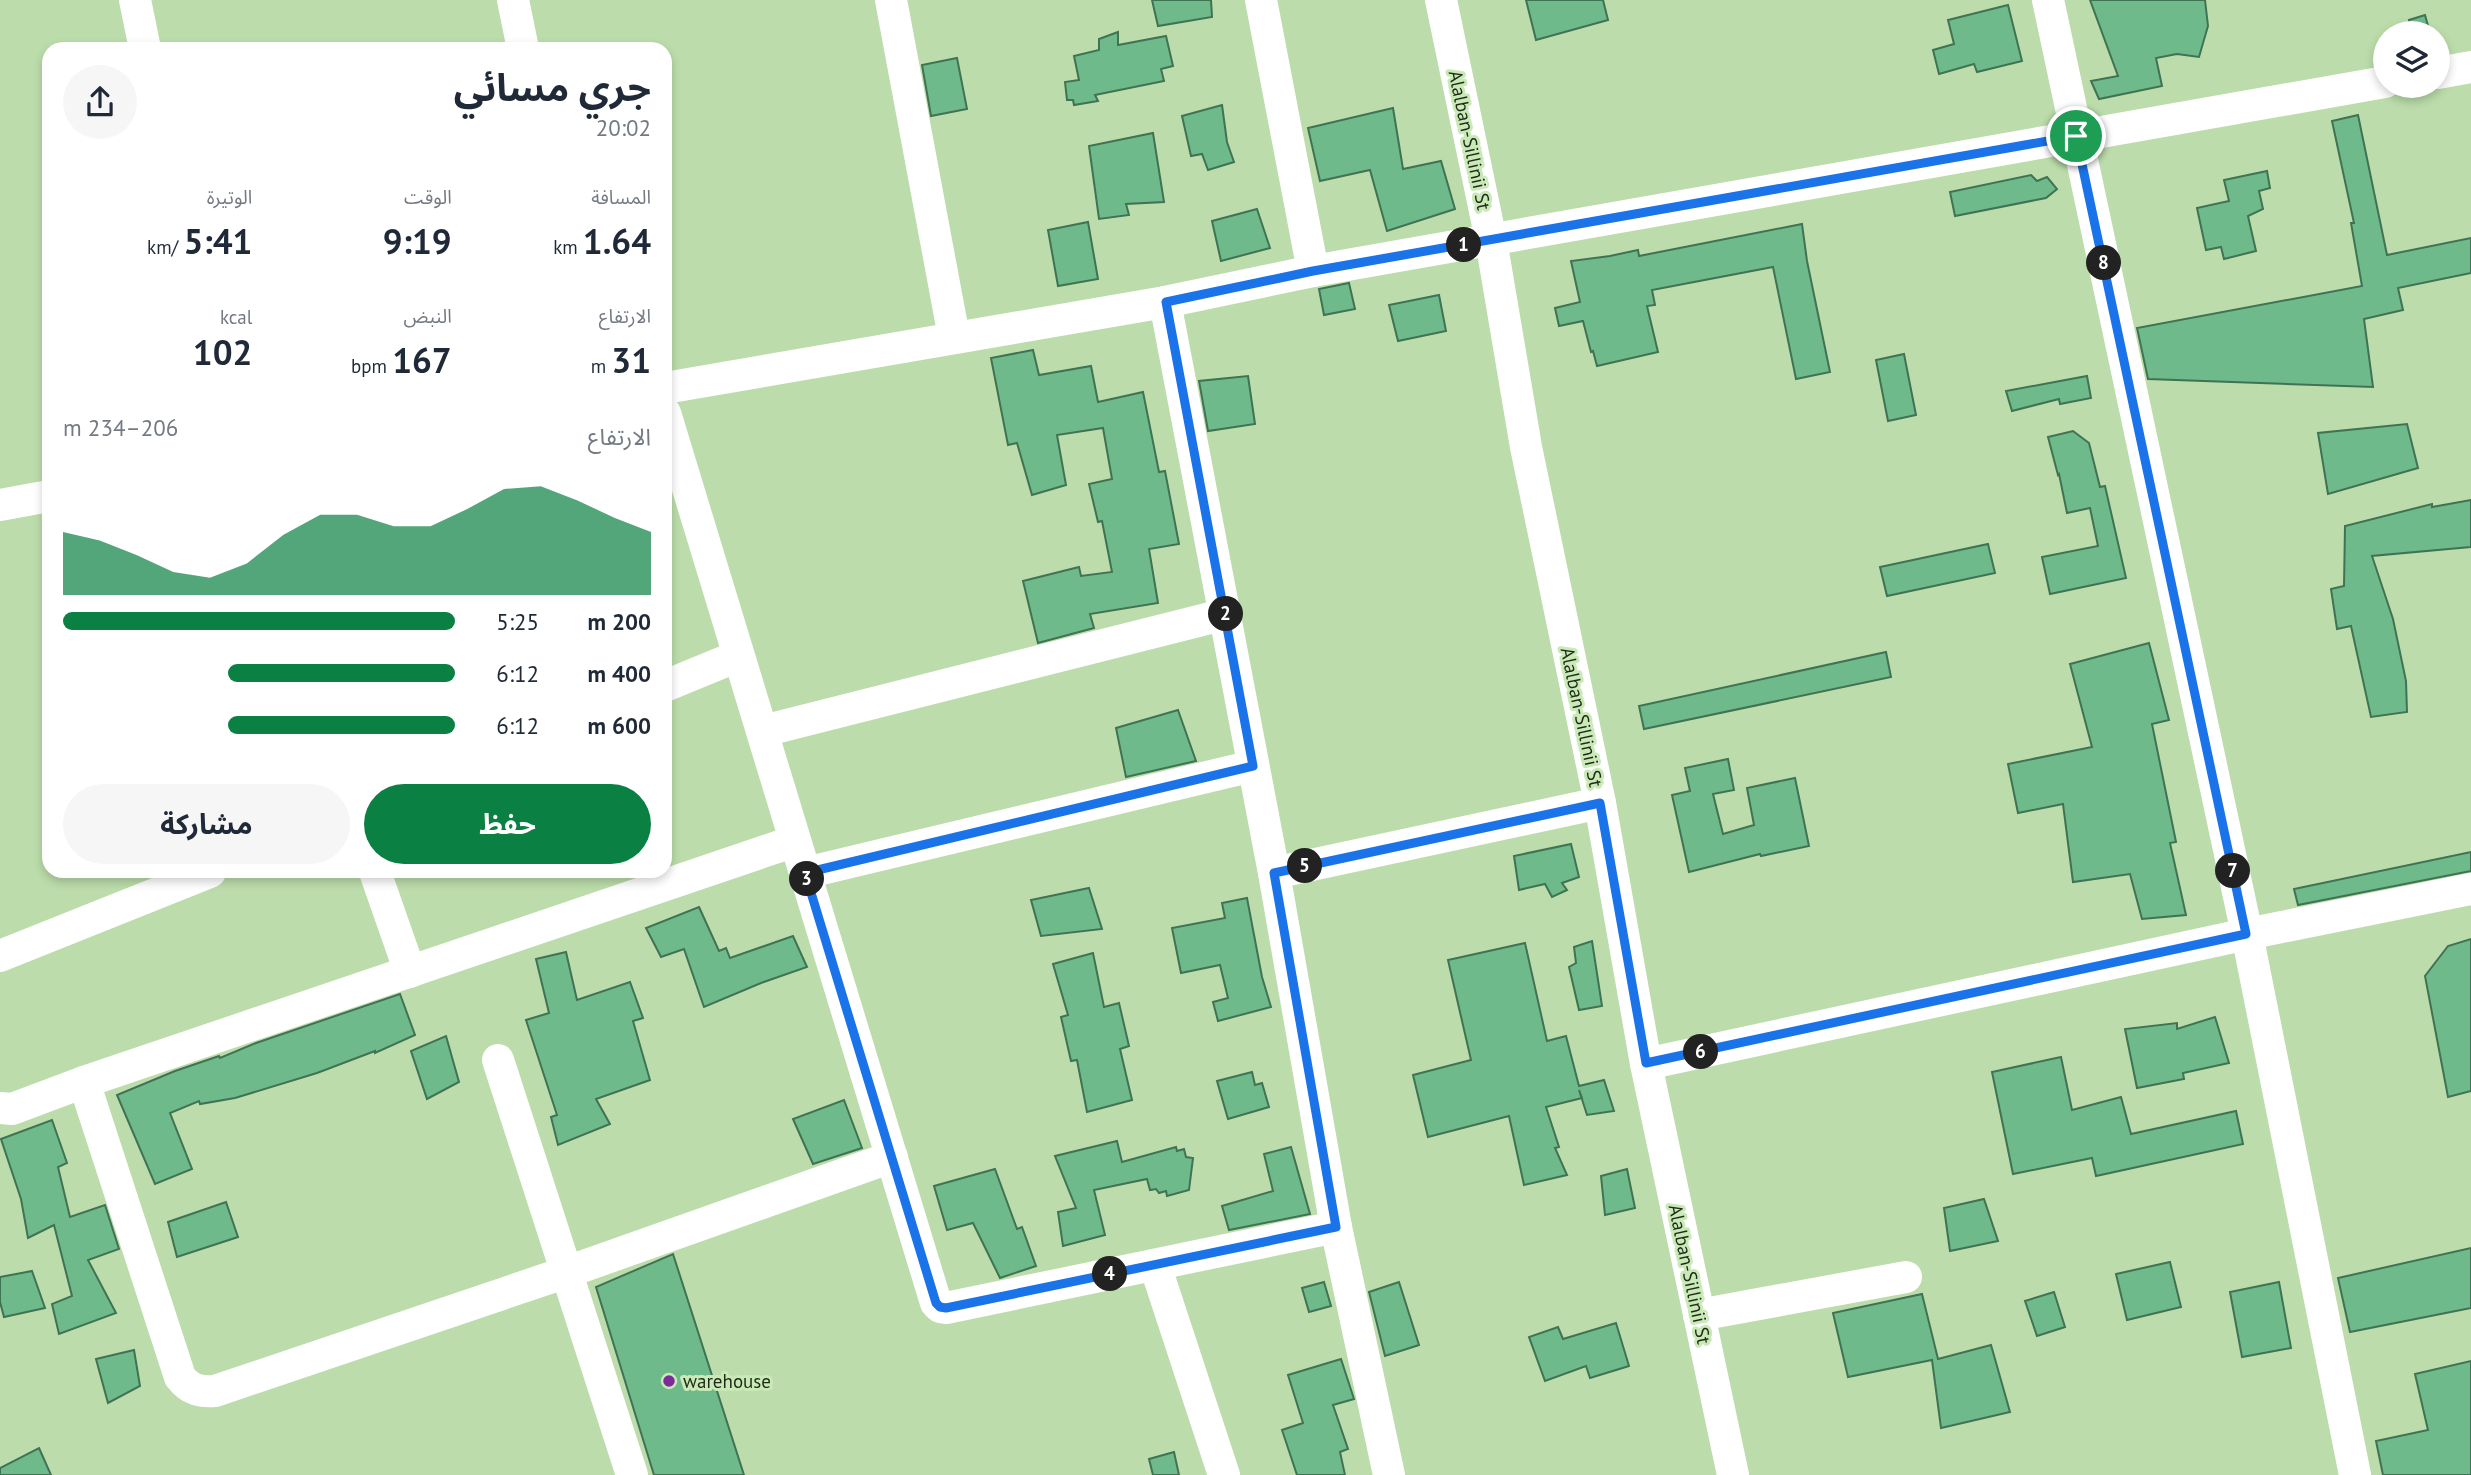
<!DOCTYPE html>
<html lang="ar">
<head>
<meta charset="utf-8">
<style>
	body { margin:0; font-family:"PT Sans","Noto Sans Arabic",sans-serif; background:#f6f6f7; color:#1f2937; direction:rtl; height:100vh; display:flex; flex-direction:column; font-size:26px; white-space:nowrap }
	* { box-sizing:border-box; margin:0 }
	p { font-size:23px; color:#747a83 }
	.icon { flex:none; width:38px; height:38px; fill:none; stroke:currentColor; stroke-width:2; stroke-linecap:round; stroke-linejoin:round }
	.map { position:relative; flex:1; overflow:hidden; direction:ltr }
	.sheet { position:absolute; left:42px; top:42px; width:630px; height:836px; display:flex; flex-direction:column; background:#fff; border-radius:21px; box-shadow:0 4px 10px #0003; direction:rtl }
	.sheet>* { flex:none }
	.tools { position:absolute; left:2373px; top:21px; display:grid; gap:14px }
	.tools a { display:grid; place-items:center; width:77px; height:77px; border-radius:50%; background:#fff; box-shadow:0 4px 10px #0003; font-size:35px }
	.pin { position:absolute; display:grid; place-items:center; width:60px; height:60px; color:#fff; margin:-30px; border:4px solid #fff; border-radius:50%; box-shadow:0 2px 7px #0007 }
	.km { position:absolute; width:35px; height:35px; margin:-18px; border-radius:50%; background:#222; color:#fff; font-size:19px; line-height:35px; text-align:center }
	.round { display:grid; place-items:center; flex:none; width:74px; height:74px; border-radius:37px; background:#f6f6f7 }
	.headline { display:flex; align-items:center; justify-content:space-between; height:119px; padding:0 21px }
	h1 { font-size:38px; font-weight:700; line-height:52px }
	.figures { display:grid; grid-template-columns:repeat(3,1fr); gap:10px; height:119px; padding:7px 21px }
	.figures div { display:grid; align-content:center }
	.figures b { font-size:35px; font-weight:700 }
	.figures small { font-size:19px; font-weight:400 }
	.figures p { font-size:19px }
	.chart { height:196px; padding:14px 21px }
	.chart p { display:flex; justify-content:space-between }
	.chart svg { width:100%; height:126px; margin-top:7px; fill:#0b8043; opacity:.7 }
	.action { display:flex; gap:14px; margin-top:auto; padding:14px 21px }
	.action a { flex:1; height:80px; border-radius:42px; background:#0b8043; color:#fff; font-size:28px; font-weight:700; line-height:80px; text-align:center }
	.action a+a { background:#f6f6f7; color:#1f2937 }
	ul { padding:0 21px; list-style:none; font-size:23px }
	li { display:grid; grid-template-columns:112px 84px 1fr; align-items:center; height:52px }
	li i { height:18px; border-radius:9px; background:#0b8043 }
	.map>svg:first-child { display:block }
</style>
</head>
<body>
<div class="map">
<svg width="2471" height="1475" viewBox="0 0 2471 1475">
	<rect width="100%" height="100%" fill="#bcddab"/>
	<g fill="#6eba8a" stroke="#407353" stroke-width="2">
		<path d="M1152 0H1211L1212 17 1158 26Z"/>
		<path d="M1526 0H1603L1608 20 1536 40Z"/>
		<path d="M2090 0H2205L2208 26 2199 57 2177 54 2156 58 2162 86 2099 99 2091 81 2118 76Z"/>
		<path d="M2008 5 2022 61 1977 72 1974 64 1939 74 1933 50 1954 44 1948 20Z"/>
		<path d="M2425 15 2430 33H2412L2409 20Z"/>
		<path d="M1118 32V45L1166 36 1173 66 1161 69 1164 81 1095 95 1098 101 1074 105 1073 100H1067L1065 82 1079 80 1074 56 1099 50V39Z"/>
		<path d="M957 58 967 109 931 116 922 65Z"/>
		<path d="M1222 105 1227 142 1234 162 1208 170 1202 154 1191 156 1182 116Z"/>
		<path d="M1393 108 1403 169 1441 161 1455 209 1387 231 1370 170 1320 181 1308 128Z"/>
		<path d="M2358 115 2387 255 2471 238V273L2398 288 2403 310 2364 319 2373 387 2148 379 2137 328 2362 286 2351 223H2354L2332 121Z"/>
		<path d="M1153 133 1164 202 1126 204 1129 215 1099 219 1089 146Z"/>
		<path d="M2267 171 2270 188 2259 191 2263 209 2248 216 2256 251 2224 259 2221 247 2206 250 2197 208 2229 201 2224 180Z"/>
		<path d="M2031 175 2037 181 2047 177 2057 189 2046 198 1955 216 1950 192Z"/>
		<path d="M1257 209 1270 248 1221 261 1212 221Z"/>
		<path d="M1088 222 1098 279 1058 286 1048 230Z"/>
		<path d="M1802 224 1807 261 1830 372 1796 379 1773 267 1652 290 1655 305 1647 306 1658 352 1597 366 1593 351 1591 352 1583 321 1559 326 1555 308 1580 302 1571 261 1610 256 1638 250 1639 256Z"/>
		<path d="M1349 283 1355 309 1324 315 1319 289Z"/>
		<path d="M1439 295 1446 331 1398 341 1389 305Z"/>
		<path d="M1033 350 1039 375 1091 366 1098 402 1143 392 1159 472 1165 471 1179 544 1149 549 1158 603 1090 614 1094 628 1038 643 1023 581 1079 567 1081 576 1112 572 1102 521 1098 522 1089 484 1112 479 1103 428 1057 435 1066 485 1032 495 1017 443 1008 445 991 358Z"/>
		<path d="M1904 354 1916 415 1888 421 1876 360Z"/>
		<path d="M1248 376 1255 424 1208 431 1199 381Z"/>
		<path d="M2087 376 2091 398 2060 404 2059 399 2012 411 2006 391Z"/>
		<path d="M2407 424 2418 468 2328 494 2318 433Z"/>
		<path d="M2073 431 2089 443 2100 487 2105 486 2126 578 2050 594 2042 557 2098 546 2090 508 2067 513 2059 474 2058 475 2048 437Z"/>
		<path d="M2471 500V547L2372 556 2393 619 2406 681 2407 712 2371 717 2351 626 2337 629 2331 589 2344 586 2345 526 2432 504V507Z"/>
		<path d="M1988 544 1995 573 1887 596 1880 567Z"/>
		<path d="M2149 643 2169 720 2152 724 2176 842 2170 843 2186 915 2142 919 2130 874 2073 882 2063 804 2018 813 2008 764 2092 747 2070 664Z"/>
		<path d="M1886 652 1891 677 1644 729 1639 706Z"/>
		<path d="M1178 710 1196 761 1126 777 1116 728Z"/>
		<path d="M1728 759 1734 790 1713 794 1723 834 1754 825 1747 788 1795 778 1809 846 1761 856 1760 854 1689 872 1672 795 1690 791 1685 768Z"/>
		<path d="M1571 844 1579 877 1562 883 1567 890 1552 897 1545 884 1519 890 1514 856Z"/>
		<path d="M2471 852V871L2298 905 2294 889Z"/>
		<path d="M1089 888 1102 929 1041 936 1031 900Z"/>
		<path d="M1247 898 1262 977 1271 1007 1218 1021 1213 1002 1228 998 1220 965 1181 973 1172 928 1225 918 1222 903Z"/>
		<path d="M699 907 719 951 726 948 730 958 793 936 807 967 761 983 704 1007 684 949 661 957 646 928Z"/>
		<path d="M2471 939V1091L2448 1097 2425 976 2448 946Z"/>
		<path d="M1592 941 1602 1006 1579 1010 1569 967 1576 963 1574 947Z"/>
		<path d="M1525 943 1547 1041 1566 1036 1579 1086 1604 1080 1614 1111 1587 1115 1579 1090 1582 1098 1546 1107 1559 1147 1555 1148 1567 1175 1524 1185 1509 1116 1428 1137 1413 1075 1471 1060 1448 960Z"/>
		<path d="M566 952 577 1000 630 982 643 1018 633 1021 650 1080 596 1099 610 1124 558 1145 551 1117 557 1115 526 1020 549 1013 536 959Z"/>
		<path d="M1093 953 1104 1007 1119 1003 1129 1046 1120 1049 1132 1100 1087 1112 1077 1060 1071 1061 1061 1017 1068 1015 1053 964Z"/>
		<path d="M400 994 415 1035 375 1053V1051L317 1073 235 1098 200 1104 199 1101 170 1113 192 1169 155 1184 117 1095 175 1071 219 1056 220 1058 256 1043Z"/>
		<path d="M2215 1017 2229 1063 2183 1073 2184 1079 2137 1088 2125 1029 2177 1023V1029Z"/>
		<path d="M446 1036 459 1082 427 1099 411 1051Z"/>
		<path d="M2061 1057 2072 1110 2121 1097 2131 1134 2236 1111 2243 1144 2096 1176 2092 1158 2013 1174 1992 1072Z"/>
		<path d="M1252 1072 1255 1085 1262 1083 1269 1107 1228 1119 1217 1081Z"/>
		<path d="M844 1100 862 1148 813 1164 793 1119Z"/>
		<path d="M52 1120 67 1163 58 1167 70 1217 105 1205 119 1249 88 1260 116 1313 59 1334 52 1304 72 1296 54 1225 28 1238 21 1199 1 1139Z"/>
		<path d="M1117 1141 1122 1162 1176 1147 1177 1151 1184 1149 1186 1157 1193 1158 1189 1190 1167 1196 1166 1191 1159 1193 1156 1189 1150 1190 1147 1179 1094 1190 1105 1235 1063 1246 1058 1212 1076 1208 1055 1156Z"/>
		<path d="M1291 1147 1310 1214 1229 1230 1222 1206 1273 1191 1264 1154Z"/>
		<path d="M995 1169 1017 1229 1022 1227 1036 1266 1000 1278 973 1223 947 1230 934 1186Z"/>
		<path d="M1627 1169 1635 1208 1605 1215 1601 1176Z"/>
		<path d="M1984 1199 1998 1241 1950 1251 1944 1208Z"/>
		<path d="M226 1202 238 1237 177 1257 168 1222Z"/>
		<path d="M2471 1248V1308L2350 1332 2338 1278Z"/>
		<path d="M673 1254 744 1475H654L596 1287Z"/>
		<path d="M2170 1262 2181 1307 2127 1320 2116 1274Z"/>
		<path d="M32 1271 45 1308 4 1317 0 1302V1277Z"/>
		<path d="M1324 1282 1331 1306 1309 1312 1302 1288Z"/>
		<path d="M1399 1282 1419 1345 1385 1356 1369 1292Z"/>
		<path d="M2279 1282 2291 1348 2242 1357 2230 1292Z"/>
		<path d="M2054 1292 2065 1327 2037 1336 2025 1301Z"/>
		<path d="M1922 1294 1938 1359 1991 1345 2010 1412 1941 1428 1932 1360 1848 1377 1833 1313Z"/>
		<path d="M1616 1323 1629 1366 1590 1378 1586 1366 1545 1381 1529 1337 1558 1327 1563 1339Z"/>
		<path d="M134 1350 140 1386 108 1403 96 1359Z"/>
		<path d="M1341 1359 1354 1399 1333 1405 1348 1449 1340 1452 1345 1475H1297L1282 1430 1303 1423 1288 1375Z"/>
		<path d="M2471 1361V1475H2383L2376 1441 2428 1430 2415 1374Z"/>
		<path d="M39 1448 51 1475H0V1468Z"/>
		<path d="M1174 1452 1179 1475H1153L1149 1459Z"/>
	</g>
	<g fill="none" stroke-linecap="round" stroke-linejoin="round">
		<g stroke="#fff" stroke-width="32">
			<path d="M135 0 145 49"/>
			<path d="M513 0 523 49"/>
			<path d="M891 0 954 337"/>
			<path d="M1261 0 1313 271"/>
			<path d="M1441 0 1491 240 1526 447 1600 803 1646 1064 1733 1475"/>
			<path d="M2048 0 2247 934 2355 1475"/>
			<path d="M2438 73 2471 67"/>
			<path d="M1165 302 1274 873 1336 1227 1389 1475"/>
			<path d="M665 388 1165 302 1313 271 2385 82"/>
			<path d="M665 413 936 1303 940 1307 946 1308 1336 1227"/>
			<path d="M0 505 49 496"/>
			<path d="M665 686 738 656"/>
			<path d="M763 731 1226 614"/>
			<path d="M375 872 410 972"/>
			<path d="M805 873 1253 766"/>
			<path d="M1274 873 1600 803"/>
			<path d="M0 956 210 872"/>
			<path d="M498 1060 632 1475"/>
			<path d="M1646 1064 2247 934 2471 889"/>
			<path d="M84 1082 180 1377C190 1390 200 1392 215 1391L567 1272 892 1157"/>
			<path d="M0 1108 12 1109 84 1082 795 841"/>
			<path d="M1155 1265 1224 1475"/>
			<path d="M1699 1315 1906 1277"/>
		</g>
	</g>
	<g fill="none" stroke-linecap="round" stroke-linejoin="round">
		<defs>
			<path id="route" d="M2076 136 2246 934 1646 1063 1600 803 1274 873 1336 1227 946 1308 940 1307 936 1303 805 873 1253 766 1166 302 1313 271Z"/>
		</defs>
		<use href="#route" stroke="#fff" stroke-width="14"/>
		<use href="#route" stroke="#1a73e8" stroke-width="9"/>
	</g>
	<circle fill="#7c2b9b" stroke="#c9eab7" stroke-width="2.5" cx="669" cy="1381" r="7"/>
	<g text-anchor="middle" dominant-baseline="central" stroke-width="6" stroke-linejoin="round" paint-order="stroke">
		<g font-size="19" fill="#1f2b18" stroke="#c9eab7">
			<text transform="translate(1470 140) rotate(78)">Alalban-Sillinii St</text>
			<text transform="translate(1582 717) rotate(78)">Alalban-Sillinii St</text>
			<text transform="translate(1690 1274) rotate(78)">Alalban-Sillinii St</text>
		</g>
		<g font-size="19" fill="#1f2b18" stroke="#c9eab7" text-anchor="start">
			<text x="683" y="1381">warehouse</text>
		</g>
	</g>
</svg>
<div class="tools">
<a><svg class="icon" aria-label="layers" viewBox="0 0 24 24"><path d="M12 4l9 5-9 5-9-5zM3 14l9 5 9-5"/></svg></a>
</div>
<div class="pin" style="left:2076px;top:136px;background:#1e9e55"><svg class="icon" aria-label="arrive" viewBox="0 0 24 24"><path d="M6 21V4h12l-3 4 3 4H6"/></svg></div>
<b class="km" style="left:1464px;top:245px">1</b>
<b class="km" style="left:1226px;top:614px">2</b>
<b class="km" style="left:807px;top:879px">3</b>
<b class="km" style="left:1110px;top:1274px">4</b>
<b class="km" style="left:1305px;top:866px">5</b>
<b class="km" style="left:1701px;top:1052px">6</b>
<b class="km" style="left:2233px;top:871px">7</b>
<b class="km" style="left:2104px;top:263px">8</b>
<section class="sheet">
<div class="headline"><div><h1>جري مسائي</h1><p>20:02</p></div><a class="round"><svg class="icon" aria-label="share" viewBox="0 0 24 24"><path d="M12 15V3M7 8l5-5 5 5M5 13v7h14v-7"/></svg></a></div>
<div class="figures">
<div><p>المسافة</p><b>1.64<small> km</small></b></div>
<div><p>الوقت</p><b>9:19</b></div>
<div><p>الوتيرة</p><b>5:41<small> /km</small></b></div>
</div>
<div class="figures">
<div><p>الارتفاع</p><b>31<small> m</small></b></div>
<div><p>النبض</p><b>167<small> bpm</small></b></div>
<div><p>kcal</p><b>102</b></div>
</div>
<div class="chart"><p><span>الارتفاع</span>206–234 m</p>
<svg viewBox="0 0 160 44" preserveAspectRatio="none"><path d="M0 44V22L10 25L20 30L30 36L40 38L50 33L60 23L70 16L80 16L90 20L100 20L110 14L120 7L130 6L140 11L150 17L160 22V44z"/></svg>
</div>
<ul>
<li><b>200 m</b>5:25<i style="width:100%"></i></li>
<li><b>400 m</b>6:12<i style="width:58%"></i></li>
<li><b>600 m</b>6:12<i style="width:58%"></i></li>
</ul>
<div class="action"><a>حفظ</a><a>مشاركة</a></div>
</section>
</div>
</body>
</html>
